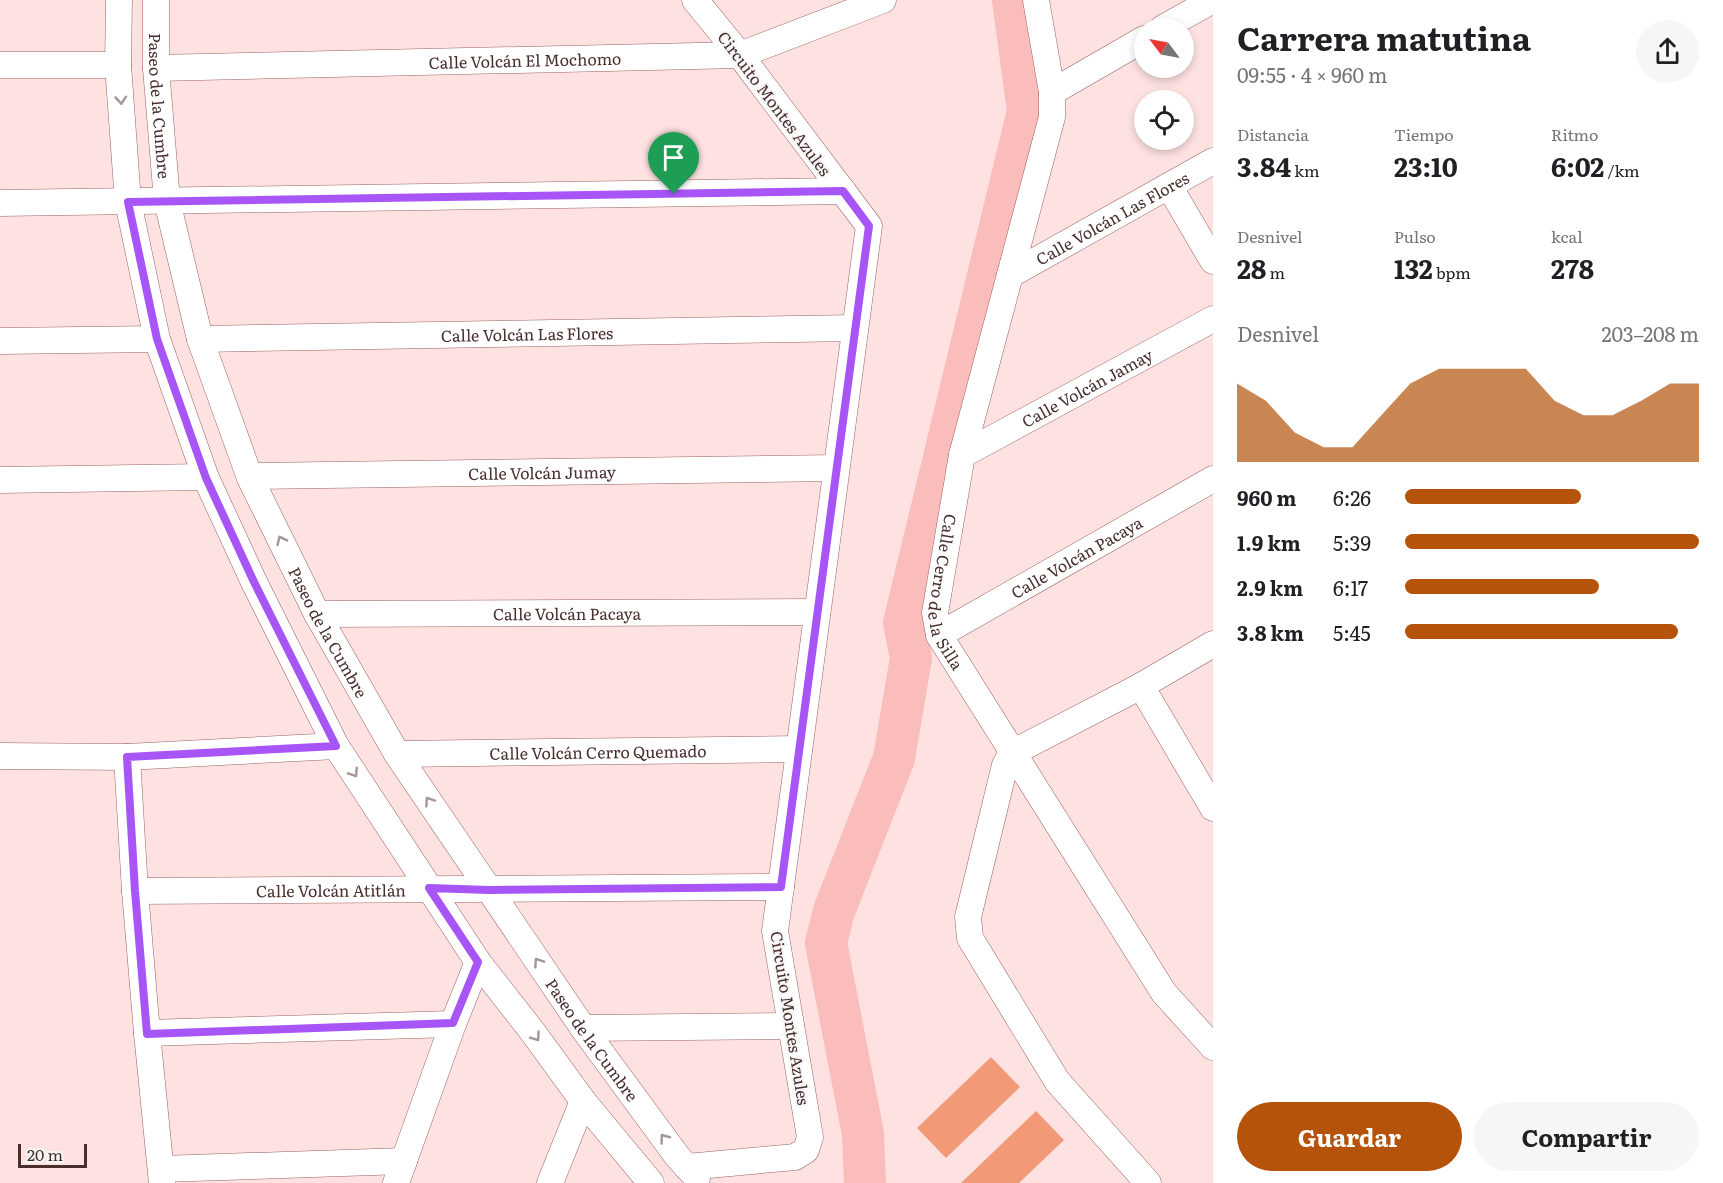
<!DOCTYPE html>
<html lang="es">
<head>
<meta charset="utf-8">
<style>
	body { margin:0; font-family:Literata,serif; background:#f6f6f6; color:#202124; height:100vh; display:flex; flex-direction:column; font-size:22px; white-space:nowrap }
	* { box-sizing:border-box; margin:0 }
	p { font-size:20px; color:#757577 }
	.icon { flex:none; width:33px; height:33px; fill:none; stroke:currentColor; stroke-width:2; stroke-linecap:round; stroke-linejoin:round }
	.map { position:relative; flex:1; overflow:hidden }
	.drawer { display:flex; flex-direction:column; background:#fff; width:510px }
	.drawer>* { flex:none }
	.needle { width:39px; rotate:302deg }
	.tools { position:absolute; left:1134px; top:18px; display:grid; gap:12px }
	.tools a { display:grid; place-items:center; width:60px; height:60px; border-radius:50%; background:#fff; box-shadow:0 3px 9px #0003; font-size:30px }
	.scale { position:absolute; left:18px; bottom:15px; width:69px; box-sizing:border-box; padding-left:6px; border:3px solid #482e2d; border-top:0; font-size:16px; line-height:21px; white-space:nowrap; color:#482e2d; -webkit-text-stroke:4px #f7f7f7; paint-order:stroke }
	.pin { position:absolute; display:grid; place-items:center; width:51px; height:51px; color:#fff; margin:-62px -26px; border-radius:50% 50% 50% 0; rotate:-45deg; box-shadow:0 0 6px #0007 }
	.pin .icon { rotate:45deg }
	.round { display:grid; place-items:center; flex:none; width:63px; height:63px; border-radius:32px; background:#f6f6f6 }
	.headline { display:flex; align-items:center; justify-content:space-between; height:102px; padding:0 24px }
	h1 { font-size:33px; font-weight:700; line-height:45px }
	.stats { display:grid; grid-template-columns:repeat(3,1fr); gap:9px; height:102px; padding:6px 24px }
	.stats div { display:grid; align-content:center }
	.stats b { font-size:26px; font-weight:700 }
	.stats small { font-size:16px; font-weight:400 }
	.stats p { font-size:16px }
	.chart { height:168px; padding:12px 24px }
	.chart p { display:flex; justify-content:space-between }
	.chart svg { width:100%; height:108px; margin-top:6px; fill:#b45309; opacity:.7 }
	.action { display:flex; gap:12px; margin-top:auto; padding:12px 24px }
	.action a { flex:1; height:69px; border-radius:36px; background:#b45309; color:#fff; font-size:24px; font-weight:700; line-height:69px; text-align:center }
	.action a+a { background:#f6f6f6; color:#202124 }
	ul { padding:0 24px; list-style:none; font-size:20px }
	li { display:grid; grid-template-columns:96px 72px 1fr; align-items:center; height:45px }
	li i { height:15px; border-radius:8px; background:#b45309 }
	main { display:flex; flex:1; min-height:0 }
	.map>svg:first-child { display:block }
</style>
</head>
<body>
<main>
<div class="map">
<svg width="1213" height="1183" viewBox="0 0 1213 1183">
	<rect width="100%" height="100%" fill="#fee2e1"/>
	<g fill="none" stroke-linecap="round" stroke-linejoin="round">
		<path stroke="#fabdbb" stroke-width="42" d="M865 1183 863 1134 826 943 834 911 894 758 911 658 904 623 1028 111 1013 0"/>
	</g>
	<g fill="#f29a78">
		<path d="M991 1057 1020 1087 946 1158 917 1128Z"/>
		<path d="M1036 1111 1064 1140 1019 1183H961Z"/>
	</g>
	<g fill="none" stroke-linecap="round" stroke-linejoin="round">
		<defs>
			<g id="minor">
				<path d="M119 0 118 65 128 202 157 339 206 478 254 582 336 746 478 962 532 1031 583 1101 651 1183"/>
				<path id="s1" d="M156 0V68L167 201 200 339 250 478 317 614 397 754 583 1028 677 1156 697 1178"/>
				<path id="s2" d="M1036 0 1052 92V117L962 455 935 613 939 635 1164 993 1213 1047"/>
				<path d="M1163 28 1213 0"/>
				<path d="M0 65H118"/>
				<path id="s3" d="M156 68 740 55 883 0"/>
				<path d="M1052 92 1144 39"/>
				<path d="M1169 186 1213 261"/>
				<path d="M0 203 843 191"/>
				<path id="s4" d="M1010 275 1213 161"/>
				<path id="s5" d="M200 339 855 328"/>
				<path d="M0 341 157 339"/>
				<path id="s6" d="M962 455 1213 319"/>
				<path id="s7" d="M250 476 836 468"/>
				<path d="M0 480 205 477"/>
				<path id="s8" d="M317 614 817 612"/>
				<path id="s9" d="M939 635 1213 479"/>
				<path d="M1141 686 1213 808"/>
				<path id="s10" d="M397 754 799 749"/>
				<path d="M0 756 127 757 336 746"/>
				<path d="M127 757 135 891 147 1033 162 1183"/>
				<path id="s11" d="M135 891 781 887"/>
				<path d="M583 1028 791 1026"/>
				<path d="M147 1033 453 1024"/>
				<path d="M687 1167 795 1157 806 1150 810 1137 775 931 869 226 740 55 695 0"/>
				<path d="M161 1169 404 1161"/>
				<path d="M396 1183 453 1024 478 962"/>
				<path d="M550 1183 583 1101"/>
				<path d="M1148 1183 1057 1081 970 938 968 917 1005 765 1012 753 1141 686 1213 644"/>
			</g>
		</defs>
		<use href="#minor" stroke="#9c6260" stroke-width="27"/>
		<use href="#minor" stroke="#fff" stroke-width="26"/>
	</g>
	<defs><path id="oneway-chevron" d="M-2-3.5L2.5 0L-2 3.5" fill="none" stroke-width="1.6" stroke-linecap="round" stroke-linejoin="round" transform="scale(1.5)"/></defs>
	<g stroke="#a49696">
		<use href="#oneway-chevron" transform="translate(121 100) rotate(86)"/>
		<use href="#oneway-chevron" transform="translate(281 540) rotate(-116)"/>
		<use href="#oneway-chevron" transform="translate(354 773) rotate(57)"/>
		<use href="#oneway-chevron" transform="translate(429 801) rotate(-124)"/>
		<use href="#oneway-chevron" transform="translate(538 962) rotate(-124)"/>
		<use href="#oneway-chevron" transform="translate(536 1037) rotate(54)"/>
		<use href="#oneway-chevron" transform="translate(664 1138) rotate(-127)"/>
	</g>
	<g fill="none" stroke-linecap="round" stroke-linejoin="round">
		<defs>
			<path id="route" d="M843 191 869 226 781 887 489 890 429 888 478 962 453 1023 147 1034 135 891 127 757 336 746 254 582 206 478 157 339 128 202Z"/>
		</defs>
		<use href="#route" stroke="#fff" stroke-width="12"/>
		<use href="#route" stroke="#a855f7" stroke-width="8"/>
	</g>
	<g text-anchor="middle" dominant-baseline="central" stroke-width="5" stroke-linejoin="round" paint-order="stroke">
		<g font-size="16" fill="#482e2d" stroke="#f7f7f7">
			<text stroke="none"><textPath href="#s3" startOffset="369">Calle Volcán El Mochomo</textPath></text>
			<text transform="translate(775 103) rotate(53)">Circuito Montes Azules</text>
			<text stroke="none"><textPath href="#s1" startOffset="106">Paseo de la Cumbre</textPath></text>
			<text stroke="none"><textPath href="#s4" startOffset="117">Calle Volcán Las Flores</textPath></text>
			<text stroke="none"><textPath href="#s5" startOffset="327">Calle Volcán Las Flores</textPath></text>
			<text stroke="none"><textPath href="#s6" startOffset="142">Calle Volcán Jamay</textPath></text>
			<text stroke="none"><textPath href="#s7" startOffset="292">Calle Volcán Jumay</textPath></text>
			<text stroke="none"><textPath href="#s9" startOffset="158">Calle Volcán Pacaya</textPath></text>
			<text stroke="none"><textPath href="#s2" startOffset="609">Calle Cerro de la Silla</textPath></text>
			<text stroke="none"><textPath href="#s8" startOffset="250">Calle Volcán Pacaya</textPath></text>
			<text stroke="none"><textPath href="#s1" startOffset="664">Paseo de la Cumbre</textPath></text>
			<text stroke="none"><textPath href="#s10" startOffset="201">Calle Volcán Cerro Quemado</textPath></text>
			<text stroke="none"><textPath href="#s11" startOffset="196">Calle Volcán Atitlán</textPath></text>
			<text transform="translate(791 1018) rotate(81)">Circuito Montes Azules</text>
			<text stroke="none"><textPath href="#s1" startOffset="1150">Paseo de la Cumbre</textPath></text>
		</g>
	</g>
</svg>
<div class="tools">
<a><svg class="needle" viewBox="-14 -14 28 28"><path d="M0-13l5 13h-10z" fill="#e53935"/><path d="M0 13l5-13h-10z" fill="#757577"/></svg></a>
<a><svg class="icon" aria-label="locate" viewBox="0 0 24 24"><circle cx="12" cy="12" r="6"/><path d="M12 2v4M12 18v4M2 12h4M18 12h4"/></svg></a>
</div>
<div class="scale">20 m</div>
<div class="pin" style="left:674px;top:194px;background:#1e9e55"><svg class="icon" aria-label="arrive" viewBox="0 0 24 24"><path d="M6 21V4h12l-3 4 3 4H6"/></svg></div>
</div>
<section class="drawer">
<div class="headline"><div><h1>Carrera matutina</h1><p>09:55 · 4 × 960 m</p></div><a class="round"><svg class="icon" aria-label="share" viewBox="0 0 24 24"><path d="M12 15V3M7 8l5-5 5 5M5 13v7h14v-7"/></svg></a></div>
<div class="stats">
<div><p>Distancia</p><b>3.84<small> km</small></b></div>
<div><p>Tiempo</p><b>23:10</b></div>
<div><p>Ritmo</p><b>6:02<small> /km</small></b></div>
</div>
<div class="stats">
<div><p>Desnivel</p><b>28<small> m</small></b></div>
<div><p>Pulso</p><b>132<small> bpm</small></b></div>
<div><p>kcal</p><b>278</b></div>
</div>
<div class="chart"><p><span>Desnivel</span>203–208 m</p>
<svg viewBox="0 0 160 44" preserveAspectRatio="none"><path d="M0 44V12L10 19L20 32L30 38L40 38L50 25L60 12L70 6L80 6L90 6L100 6L110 19L120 25L130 25L140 19L150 12L160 12V44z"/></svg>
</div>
<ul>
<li><b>960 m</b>6:26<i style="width:60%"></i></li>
<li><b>1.9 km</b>5:39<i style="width:100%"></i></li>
<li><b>2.9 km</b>6:17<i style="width:66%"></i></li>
<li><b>3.8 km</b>5:45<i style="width:93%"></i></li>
</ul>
<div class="action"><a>Guardar</a><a>Compartir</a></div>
</section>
</main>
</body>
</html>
